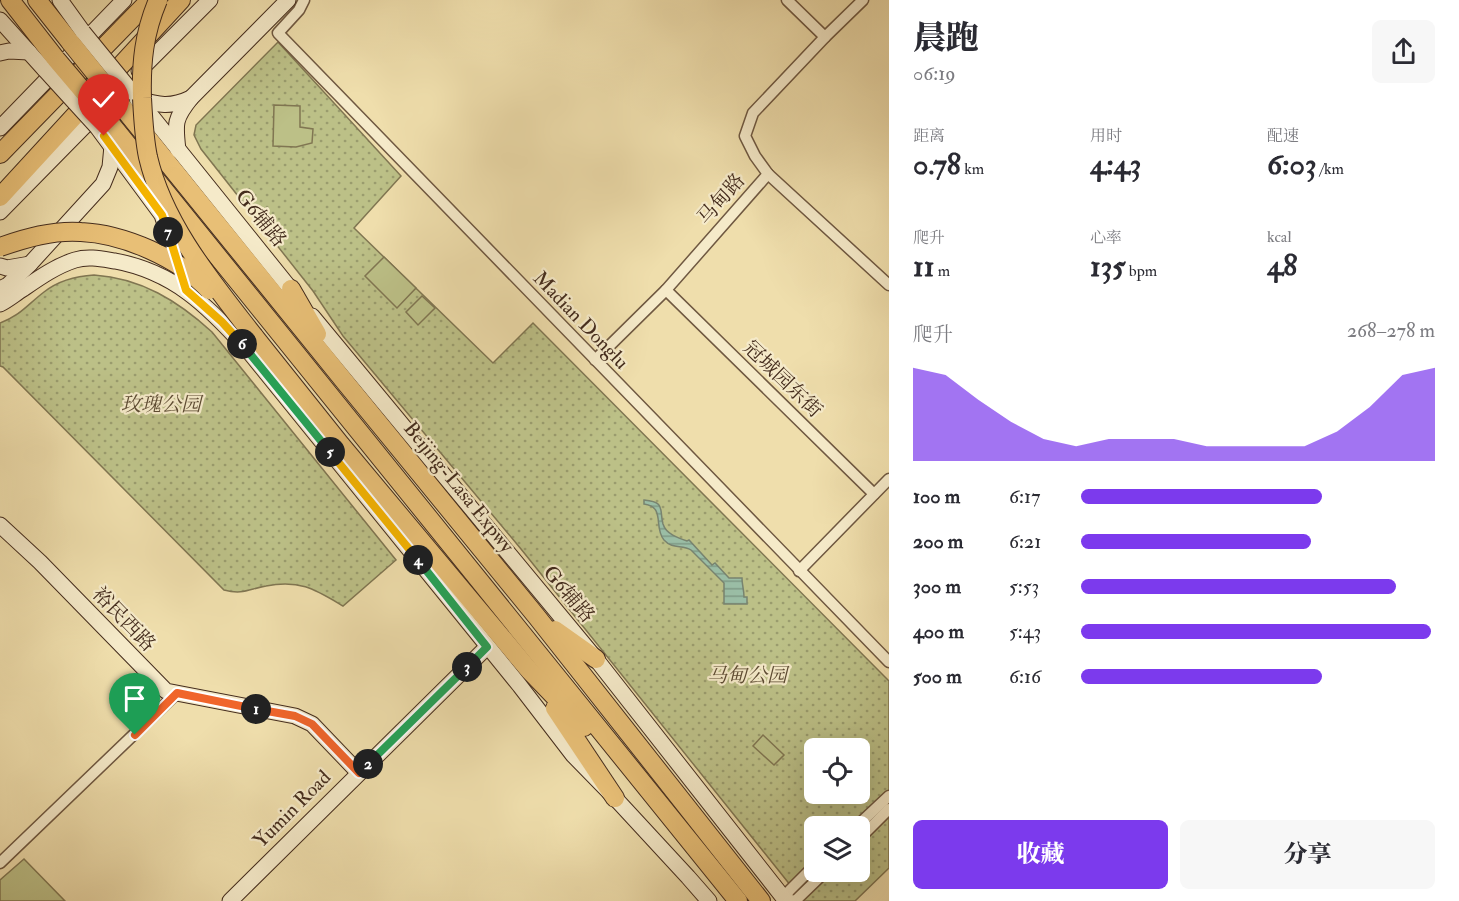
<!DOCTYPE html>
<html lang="zh">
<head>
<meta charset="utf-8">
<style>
	body { margin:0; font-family:"IM FELL Double Pica","Noto Serif SC",serif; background:#f7f7f7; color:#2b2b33; height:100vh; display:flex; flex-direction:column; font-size:22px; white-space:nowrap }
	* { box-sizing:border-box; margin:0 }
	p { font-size:20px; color:#7c7c81 }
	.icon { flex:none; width:33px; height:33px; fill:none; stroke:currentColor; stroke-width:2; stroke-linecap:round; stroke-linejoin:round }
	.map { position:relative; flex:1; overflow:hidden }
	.sheet { display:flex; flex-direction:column; background:#fff; width:570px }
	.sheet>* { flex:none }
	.tools { position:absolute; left:804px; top:738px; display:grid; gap:12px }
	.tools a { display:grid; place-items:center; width:66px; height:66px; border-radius:9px; background:#fff; box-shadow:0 6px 24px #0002; font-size:30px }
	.pin { position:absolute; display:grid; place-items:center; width:51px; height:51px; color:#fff; margin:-62px -26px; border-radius:50% 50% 50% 0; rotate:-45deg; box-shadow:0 0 6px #0007 }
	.pin .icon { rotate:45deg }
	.km { position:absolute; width:30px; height:30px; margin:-15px; border-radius:50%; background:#222; color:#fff; font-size:16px; line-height:30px; text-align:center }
	.round { display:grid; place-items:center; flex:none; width:63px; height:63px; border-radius:9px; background:#f7f7f7 }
	.head { display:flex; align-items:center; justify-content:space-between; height:102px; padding:0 24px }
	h1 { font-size:33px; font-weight:800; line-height:45px }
	.metrics { display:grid; grid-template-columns:repeat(3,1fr); gap:9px; height:102px; padding:6px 24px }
	.metrics div { display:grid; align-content:center }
	.metrics b { font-size:30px; font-weight:800 }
	.metrics small { font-size:16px; font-weight:400 }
	.metrics p { font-size:16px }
	.chart { height:168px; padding:12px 24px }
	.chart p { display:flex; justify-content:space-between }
	.chart svg { width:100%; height:108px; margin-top:6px; fill:#7c3aed; opacity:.7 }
	.action { display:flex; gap:12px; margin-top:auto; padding:12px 24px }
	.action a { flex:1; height:69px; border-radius:9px; background:#7c3aed; color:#fff; font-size:24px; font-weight:800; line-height:69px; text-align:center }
	.action a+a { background:#f7f7f7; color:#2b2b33 }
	ul { padding:0 24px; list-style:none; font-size:20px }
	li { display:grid; grid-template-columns:96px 72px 1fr; align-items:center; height:45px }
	li i { height:15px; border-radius:8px; background:#7c3aed }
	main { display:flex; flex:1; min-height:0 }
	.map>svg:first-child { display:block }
</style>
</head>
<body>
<main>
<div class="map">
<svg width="889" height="901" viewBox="0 0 889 901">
	<defs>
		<pattern id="park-dots" width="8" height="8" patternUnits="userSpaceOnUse" patternTransform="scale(1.5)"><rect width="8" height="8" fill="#bcc087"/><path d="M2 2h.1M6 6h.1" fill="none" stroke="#9a9c6e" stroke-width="1.8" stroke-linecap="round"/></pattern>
		<pattern id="water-rules" width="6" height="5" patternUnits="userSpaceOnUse" patternTransform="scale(1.5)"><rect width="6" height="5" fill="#9abda5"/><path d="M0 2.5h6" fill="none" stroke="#7f9a86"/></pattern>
	</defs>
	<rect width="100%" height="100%" fill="#efdeac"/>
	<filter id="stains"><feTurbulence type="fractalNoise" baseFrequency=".00333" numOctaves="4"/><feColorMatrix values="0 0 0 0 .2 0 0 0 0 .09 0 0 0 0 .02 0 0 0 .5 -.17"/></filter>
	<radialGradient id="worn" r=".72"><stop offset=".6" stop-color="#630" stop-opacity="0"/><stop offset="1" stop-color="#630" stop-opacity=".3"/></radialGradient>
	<g fill="url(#park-dots)" stroke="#807652" stroke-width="1.5" fill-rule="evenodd">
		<path d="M278 42 401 176 354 228 493 363 533 323 889 681V868L855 901H803L521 549 343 336 313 291 201 149 194 135 196 125ZM814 748H860V794H814ZM814 826H860V872H814Z"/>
		<path d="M94 275C141 278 178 301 212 332L396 560 343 606C316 590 300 579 266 586 249 589 243 595 224 590L3 367 0 366V323C21 315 27 305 44 292 58 281 76 276 94 275Z"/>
	</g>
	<g fill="#bcc087" stroke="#807652" stroke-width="1.5">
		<path d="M274 105 300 106V127L313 129 312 143 296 147 273 146Z"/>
		<path d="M384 257 416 288 397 308 365 276Z"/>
		<path d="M422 296 435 308 418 325 406 312Z"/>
		<path d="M763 735 784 755 774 765 753 746Z"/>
		<path d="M24 859 65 901H0V880Z"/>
	</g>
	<path fill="url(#water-rules)" stroke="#78836f" stroke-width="1.5" d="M644 500C666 502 659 509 663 524 666 534 678 538 687 541L689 540 712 565 715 563 729 578H742C742 586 744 589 744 597H747V604H724V583L691 550C682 544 673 550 664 540 653 527 666 507 644 504Z"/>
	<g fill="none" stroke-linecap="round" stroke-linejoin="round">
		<defs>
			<g id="street">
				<path d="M304 0 299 10 278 33 889 662"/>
				<path d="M787 0 825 37"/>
				<path d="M768 174 889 285"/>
				<path d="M666 290 874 494"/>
				<path d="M595 360 666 290 768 174 755 156 745 136 753 113 825 37 863 0"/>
				<path d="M799 571 889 479"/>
				<path d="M857 826 889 796"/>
				<path d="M860 838 889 809"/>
				<path d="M0 863 177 693"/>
				<path d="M787 901 788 892 814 866"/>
				<path d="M790 901 796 900 825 872"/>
			</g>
			<g id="secondary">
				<path d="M60 0 83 32"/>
				<path d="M0 20 45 70"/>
				<path d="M0 53 9 51 29 52"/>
				<path d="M139 71 210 0"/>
				<path d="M137 99C159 105 170 108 191 98"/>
				<path d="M141 103 297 297"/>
				<path d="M97 127 162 215 180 270"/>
				<path d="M0 128 124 0"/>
				<path d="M178 150C175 124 174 119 191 98L288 0"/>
				<path d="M0 212 122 88"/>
				<path d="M0 266 7 268 30 264"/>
				<path d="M0 289 8 285 30 264 103 184 110 167 112 146"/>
				<path d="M0 304C8 300 15 294 23 289 39 278 56 266 75 260 88 256 102 259 115 261 174 272 208 306 246 348L520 686 573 755 615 798 688 877 709 901"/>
				<path d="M312 316 596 659 786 901"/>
				<path d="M0 525 40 562 166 691 295 716 312 724 359 773"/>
				<path d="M230 901 487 647"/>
			</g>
			<g id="highway">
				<path d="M10 0 56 59"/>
				<path d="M37 0 71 43"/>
				<path d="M120 104 345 382 537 617 761 901"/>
				<path d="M106 118 738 901"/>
				<path d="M0 154 150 0"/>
				<path d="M0 197 181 0"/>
				<path d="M291 289 317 334"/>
				<path d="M254 336 341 445 529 670 584 727"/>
				<path d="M555 630 596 659"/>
				<path d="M555 708 615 798"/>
			</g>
		</defs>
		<use href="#street" stroke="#6f5841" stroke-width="13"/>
		<use href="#secondary" stroke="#442c1d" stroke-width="17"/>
		<use href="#highway" stroke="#442c1d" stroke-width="20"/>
		<use href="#street" stroke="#f5eac9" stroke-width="10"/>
		<use href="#secondary" stroke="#f5eac9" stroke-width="15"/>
		<use href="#highway" stroke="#e8bf76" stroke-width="18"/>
		<defs>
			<g id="secondary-bridge">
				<path d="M83 32 132 92"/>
				<path d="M45 70 97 127"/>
			</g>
			<g id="highway-bridge">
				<path d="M158 0C144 33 141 62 142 98 143 117 144 138 148 157 164 225 212 282 254 336"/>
				<path d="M71 43 120 104"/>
				<path d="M56 59 106 118"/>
				<path d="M0 247C26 238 53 230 81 232 124 234 179 258 209 290"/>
			</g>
		</defs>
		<use href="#secondary-bridge" stroke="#442c1d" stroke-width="17" stroke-linecap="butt"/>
		<use href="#highway-bridge" stroke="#442c1d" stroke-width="20" stroke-linecap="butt"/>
		<use href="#secondary-bridge" stroke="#f5eac9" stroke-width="15"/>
		<use href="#highway-bridge" stroke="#e8bf76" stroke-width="18"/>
	</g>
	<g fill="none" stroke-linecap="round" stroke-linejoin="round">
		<defs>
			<path id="split-1" d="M135 735 177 693 256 709"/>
			<path id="split-2" d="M256 709 295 716 312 724 359 773 368 764"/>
			<path id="split-3" d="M368 764 467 667"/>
			<path id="split-4" d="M418 560 487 647 467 667"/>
			<path id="split-5" d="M330 452 418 560"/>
			<path id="split-6" d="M242 344 330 452"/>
			<path id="split-7" d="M168 232 186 290 222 322 242 344"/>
			<path id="split-8" d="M104 136 162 215 168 232"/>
		</defs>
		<use href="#split-1" stroke="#fff" stroke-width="12"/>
		<use href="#split-2" stroke="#fff" stroke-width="12"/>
		<use href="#split-3" stroke="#fff" stroke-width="12"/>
		<use href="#split-4" stroke="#fff" stroke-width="12"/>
		<use href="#split-5" stroke="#fff" stroke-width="12"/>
		<use href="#split-6" stroke="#fff" stroke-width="12"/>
		<use href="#split-7" stroke="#fff" stroke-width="12"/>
		<use href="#split-8" stroke="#fff" stroke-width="12"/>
		<use href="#split-1" stroke="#f0652b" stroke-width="8"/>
		<use href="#split-2" stroke="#f0652b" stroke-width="8"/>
		<use href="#split-3" stroke="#22a559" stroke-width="8"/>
		<use href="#split-4" stroke="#22a559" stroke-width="8"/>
		<use href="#split-5" stroke="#f5b400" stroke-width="8"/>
		<use href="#split-6" stroke="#22a559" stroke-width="8"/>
		<use href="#split-7" stroke="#f5b400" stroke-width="8"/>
		<use href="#split-8" stroke="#f5b400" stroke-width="8"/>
	</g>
	<g text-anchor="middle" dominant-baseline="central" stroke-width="4.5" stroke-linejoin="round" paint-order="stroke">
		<g font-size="20" fill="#442c1d" stroke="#f5eac9">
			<text transform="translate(721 199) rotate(-49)">马甸路</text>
			<text transform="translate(261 218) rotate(51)">G6辅路</text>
			<text transform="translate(581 320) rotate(46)">Madian Donglu</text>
			<text transform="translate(783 379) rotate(44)">冠城园东街</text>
			<text transform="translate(459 487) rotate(51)">Beijing-Lasa Expwy</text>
			<text transform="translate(569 594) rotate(50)">G6辅路</text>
			<text transform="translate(124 619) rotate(46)">裕民西路</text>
			<text transform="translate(292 809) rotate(-45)">Yumin Road</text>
		</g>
		<g font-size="20" font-style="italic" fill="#5c4a32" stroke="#f5eac9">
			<text x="161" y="404">玫瑰公园</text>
			<text x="747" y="675">马甸公园</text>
		</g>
	</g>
	<rect width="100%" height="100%" filter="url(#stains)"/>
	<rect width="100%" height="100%" fill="url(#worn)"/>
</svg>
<div class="tools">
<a><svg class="icon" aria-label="locate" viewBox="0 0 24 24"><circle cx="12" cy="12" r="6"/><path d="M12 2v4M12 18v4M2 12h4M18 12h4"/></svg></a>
<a><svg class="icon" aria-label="layers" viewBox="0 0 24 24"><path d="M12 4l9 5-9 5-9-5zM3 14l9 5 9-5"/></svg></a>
</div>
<div class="pin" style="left:135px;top:735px;background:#1e9e55"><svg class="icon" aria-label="arrive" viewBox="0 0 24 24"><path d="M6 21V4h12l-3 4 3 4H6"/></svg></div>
<div class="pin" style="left:104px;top:136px;background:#d93025"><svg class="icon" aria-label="check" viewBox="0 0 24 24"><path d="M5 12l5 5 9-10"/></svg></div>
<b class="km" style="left:256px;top:709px">1</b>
<b class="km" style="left:368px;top:764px">2</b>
<b class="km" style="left:467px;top:667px">3</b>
<b class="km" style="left:418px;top:560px">4</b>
<b class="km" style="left:330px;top:452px">5</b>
<b class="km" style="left:242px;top:344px">6</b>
<b class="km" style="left:168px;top:232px">7</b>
</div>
<section class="sheet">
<div class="head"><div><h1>晨跑</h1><p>06:19</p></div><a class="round"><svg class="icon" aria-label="share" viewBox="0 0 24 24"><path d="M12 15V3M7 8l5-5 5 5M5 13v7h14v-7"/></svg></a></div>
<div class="metrics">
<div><p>距离</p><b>0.78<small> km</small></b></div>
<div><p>用时</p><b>4:43</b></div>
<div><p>配速</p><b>6:03<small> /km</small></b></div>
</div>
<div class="metrics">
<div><p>爬升</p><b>11<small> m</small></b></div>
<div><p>心率</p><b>135<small> bpm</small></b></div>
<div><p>kcal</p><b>48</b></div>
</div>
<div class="chart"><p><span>爬升</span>268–278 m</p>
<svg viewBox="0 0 160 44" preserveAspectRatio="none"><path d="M0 44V6L10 9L20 19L30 28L40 35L50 38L60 35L70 35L80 35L90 38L100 38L110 38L120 38L130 32L140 22L150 9L160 6V44z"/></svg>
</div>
<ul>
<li><b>100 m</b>6:17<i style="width:68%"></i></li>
<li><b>200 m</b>6:21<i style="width:65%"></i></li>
<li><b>300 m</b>5:53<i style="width:89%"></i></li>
<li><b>400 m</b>5:43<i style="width:99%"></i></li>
<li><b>500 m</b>6:16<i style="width:68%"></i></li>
</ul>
<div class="action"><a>收藏</a><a>分享</a></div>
</section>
</main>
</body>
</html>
